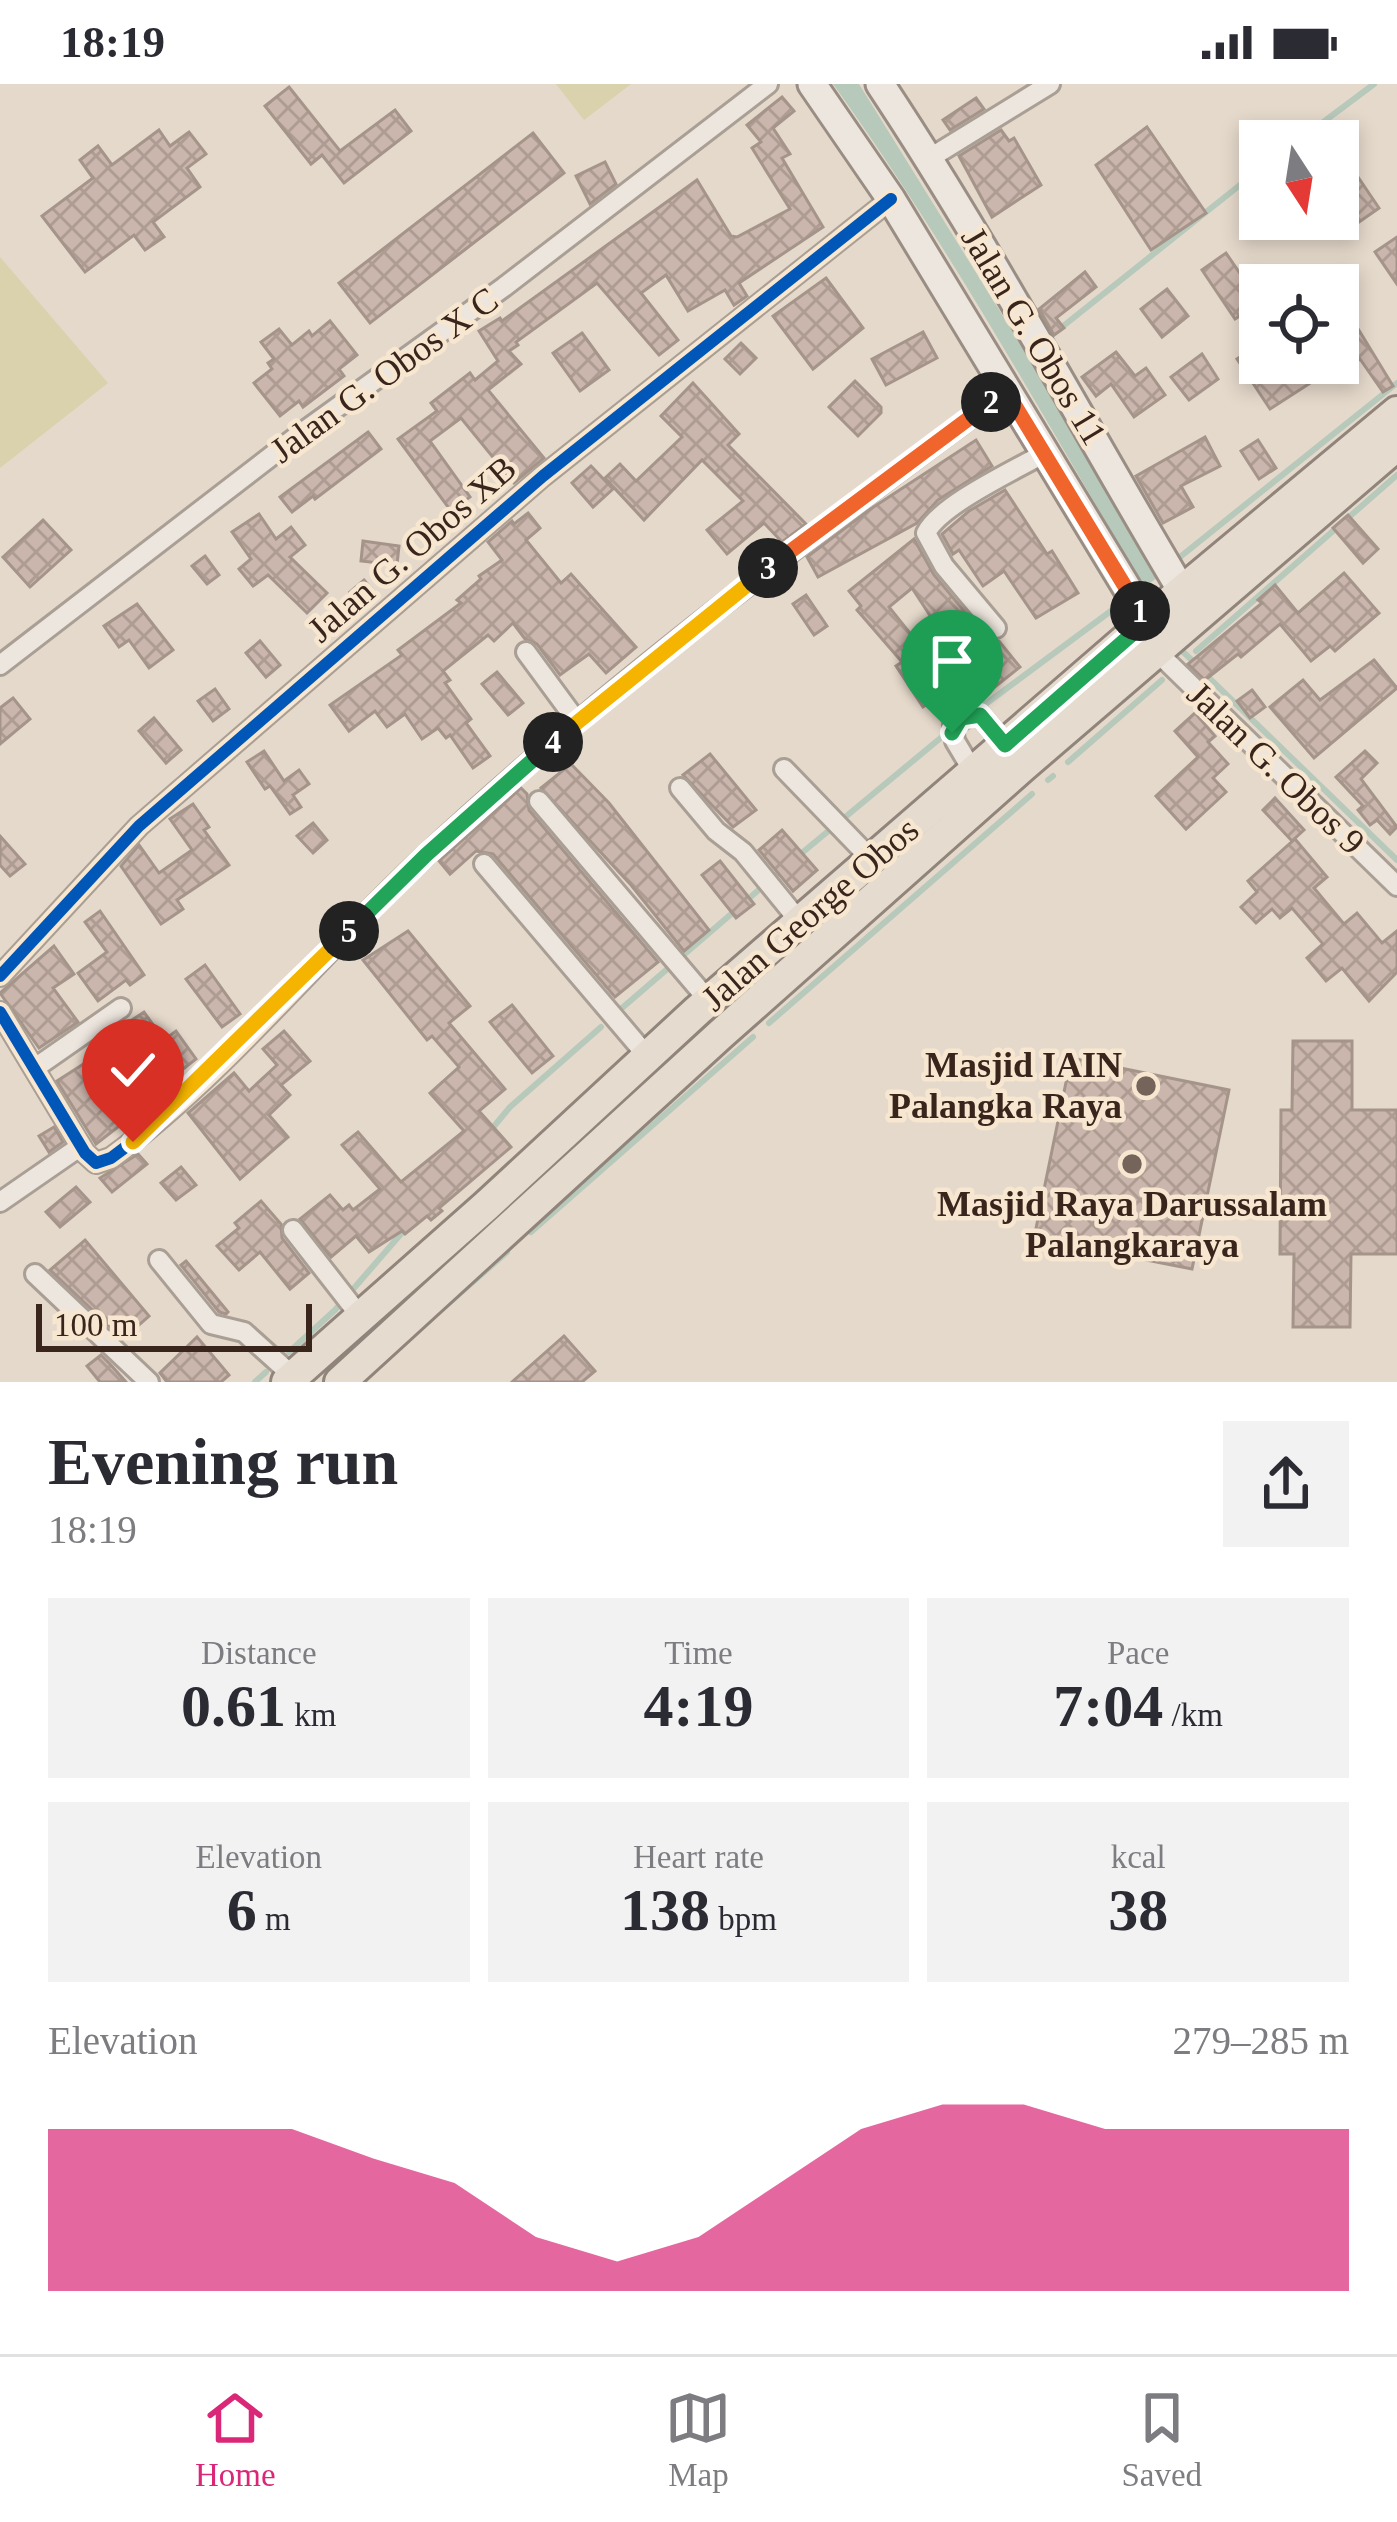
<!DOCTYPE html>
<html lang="en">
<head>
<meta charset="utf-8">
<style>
	body { margin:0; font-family:"Times New Roman",serif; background:#f2f2f3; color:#2b2b33; height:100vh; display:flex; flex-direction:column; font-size:45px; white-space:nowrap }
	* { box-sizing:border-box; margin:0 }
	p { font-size:39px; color:#7c7c81 }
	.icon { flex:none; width:66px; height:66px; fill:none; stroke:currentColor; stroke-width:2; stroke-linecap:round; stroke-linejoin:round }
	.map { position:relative; height:1298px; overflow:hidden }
	.side { display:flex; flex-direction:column; background:#fff; flex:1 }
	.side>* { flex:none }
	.needle { width:78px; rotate:168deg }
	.tools { position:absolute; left:1239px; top:36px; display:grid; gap:24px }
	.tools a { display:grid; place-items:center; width:120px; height:120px; border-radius:0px; background:#fff; box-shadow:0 6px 18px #0003; font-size:60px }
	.scale { position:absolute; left:36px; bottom:30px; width:276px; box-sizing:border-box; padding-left:12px; border:6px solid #39251c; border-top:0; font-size:33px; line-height:42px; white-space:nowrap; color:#39251c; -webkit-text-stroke:9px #f7e6d0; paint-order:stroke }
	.pin { position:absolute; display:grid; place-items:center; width:102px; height:102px; color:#fff; margin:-123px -51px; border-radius:50% 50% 50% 0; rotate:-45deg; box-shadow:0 0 12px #0007 }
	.pin .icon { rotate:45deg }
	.km { position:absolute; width:60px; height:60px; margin:-30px; border-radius:50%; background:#222; color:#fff; font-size:33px; line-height:60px; text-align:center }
	.round { display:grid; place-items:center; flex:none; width:126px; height:126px; border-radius:0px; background:#f2f2f3 }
	.summary { display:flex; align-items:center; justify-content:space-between; height:204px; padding:0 48px }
	h1 { font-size:66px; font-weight:700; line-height:90px }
	.metrics { display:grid; grid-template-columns:repeat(3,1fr); gap:18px; height:204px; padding:12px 48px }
	.metrics div { display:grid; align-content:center; border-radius:0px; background:#f2f2f3; text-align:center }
	.metrics b { font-size:60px; font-weight:700 }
	.metrics small { font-size:33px; font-weight:400 }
	.metrics p { font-size:33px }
	.chart { height:336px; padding:24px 48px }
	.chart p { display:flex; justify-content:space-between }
	.chart svg { width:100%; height:216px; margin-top:12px; fill:#db2777; opacity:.7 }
	.status { display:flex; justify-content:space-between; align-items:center; height:84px; padding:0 60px; background:#fff; direction:ltr }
	.status svg { height:33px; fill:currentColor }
	.menu { display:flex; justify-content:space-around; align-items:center; height:168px; border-top:3px solid #e1e1e2; background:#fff; font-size:33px; color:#7c7c81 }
	.menu a { display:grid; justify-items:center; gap:6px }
	.menu .selected { color:#db2777 }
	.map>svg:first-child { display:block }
</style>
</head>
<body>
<div class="status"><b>18:19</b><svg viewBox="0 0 49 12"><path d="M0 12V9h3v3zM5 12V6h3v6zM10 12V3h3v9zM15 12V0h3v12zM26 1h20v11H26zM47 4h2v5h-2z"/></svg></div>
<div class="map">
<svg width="1397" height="1298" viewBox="0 0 1397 1298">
	<defs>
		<pattern id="building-cross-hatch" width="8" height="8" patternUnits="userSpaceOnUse" patternTransform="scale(3)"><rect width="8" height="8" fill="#cab6ac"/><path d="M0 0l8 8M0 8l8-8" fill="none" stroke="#ae9c93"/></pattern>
	</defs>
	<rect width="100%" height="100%" fill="#e5d9cb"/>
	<g fill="#d9d2ad">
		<path d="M556 0H631L584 36Z"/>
		<path d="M0 173 108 299 0 384Z"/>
	</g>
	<path fill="#b7c9bb" d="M833 0H859L1037 287 1157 494 1144 503C1044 334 948 160 833 0Z"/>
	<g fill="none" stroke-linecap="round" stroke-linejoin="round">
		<g stroke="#b7c9bb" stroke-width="6">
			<path d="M1298 57 1374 0"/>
			<path d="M1047 255 1260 85"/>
			<path d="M1175 477 1397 299"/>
			<path d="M1181 566 1196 580"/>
			<path d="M1196 567 1397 391"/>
			<path d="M1205 590 1397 776"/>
			<path d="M979 625 1127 515"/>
			<path d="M1068 678 1162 596"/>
			<path d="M1048 696 1053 692"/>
			<path d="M797 773 949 647"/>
			<path d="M747 816 783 785"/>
			<path d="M622 924 737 825"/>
			<path d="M769 939 1032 710"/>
			<path d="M490 1047 510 1023 601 943"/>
			<path d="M531 1148 753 953"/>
			<path d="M442 1225 507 1168"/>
			<path d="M289 1268 335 1226 407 1143"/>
			<path d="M255 1298 266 1288"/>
		</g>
	</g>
	<g fill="url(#building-cross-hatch)" stroke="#a5948a" stroke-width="3">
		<path d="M289 3 340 67 395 26 411 47 344 99 322 71 311 80 265 22Z"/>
		<path d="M782 13 794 27 773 44 790 70 782 74 823 143 739 199 747 212 734 221 725 206 688 227 666 191 641 209 678 256 659 271 597 199 516 258 518 261 509 267 521 280 488 306 544 374 514 399 461 334 430 357 470 413 451 427 398 355 437 327 431 319 470 289 475 296 498 277 479 247 500 234 502 237 697 96 731 152 737 153 790 125 752 64 761 58 747 41Z"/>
		<path d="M976 14 984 25 950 46 943 36Z"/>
		<path d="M1147 43 1206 129 1151 166 1096 81Z"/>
		<path d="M159 46 170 62 189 48 206 70 187 84 200 103 153 138 164 153 145 166 134 151 85 188 42 132 93 94 80 76 98 62 112 81Z"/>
		<path d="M1001 46 1009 57 1014 54 1041 101 992 133 959 72Z"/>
		<path d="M533 49 564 89 370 239 339 199Z"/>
		<path d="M605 78 616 100 590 120 576 92Z"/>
		<path d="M1358 93 1379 124 1352 143 1338 122V106Z"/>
		<path d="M1397 153V200L1375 168Z"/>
		<path d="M1226 169 1260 219 1235 235 1202 186Z"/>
		<path d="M1085 188 1096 203 1056 234 1064 244 1054 251 1039 225Z"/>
		<path d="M826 194 863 244 813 285 773 232Z"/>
		<path d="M1167 205 1188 232 1162 253 1141 225Z"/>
		<path d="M1338 212 1393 302 1383 308 1360 275 1353 280 1349 274 1270 325 1237 275 1260 260V279H1338Z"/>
		<path d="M330 237 357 271 339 285 344 292 303 323 299 317 280 332 254 299 272 285 268 279 274 275 261 258 279 245 292 261 309 247 312 252Z"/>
		<path d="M923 248 937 274 886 301 872 275Z"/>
		<path d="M582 249 609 286 580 307 553 269Z"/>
		<path d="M741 259 756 274 740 290 725 275Z"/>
		<path d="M1116 268 1135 292 1146 284 1165 311 1134 333 1111 300 1096 312 1082 293Z"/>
		<path d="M1202 270 1218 295 1189 316 1171 293Z"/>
		<path d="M855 297 881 323V329L858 352 829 323Z"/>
		<path d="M693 299 739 350 728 361 806 440 782 458 764 439 727 470 707 446 743 417 702 376 644 436 605 394 620 380 636 397 682 353 661 332Z"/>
		<path d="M368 348 381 365 315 415 313 412 292 428 280 413Z"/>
		<path d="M1205 353 1220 382 1181 402 1193 423 1163 439 1136 392Z"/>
		<path d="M976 356 992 382 938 416 917 439 818 493 807 473 869 426Z"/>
		<path d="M1258 356 1276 384 1259 395 1241 367Z"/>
		<path d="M591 382 613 405 593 423 572 399Z"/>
		<path d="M1005 406 1047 470 1052 467 1078 509 1036 534 1004 487 983 502 959 466 953 470 942 450 969 427Z"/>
		<path d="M528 429 540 444 526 456 561 499 571 490 636 563 606 589 589 570 560 591 537 560 525 555 513 539 494 557 488 551 443 587 450 596 445 599 471 635 466 639 490 672 473 684 450 651 446 654 438 644 422 655 405 630 387 643 375 627 349 647 330 621 402 571 398 566 461 519 457 516 481 495 479 492 502 476 488 458 512 437 514 440Z"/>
		<path d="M259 430 276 455 291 443 305 461 290 473 327 509 307 529 268 491 253 502 239 485 251 475 232 448Z"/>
		<path d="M1348 431 1378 465 1363 479 1333 444Z"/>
		<path d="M43 436 71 466 30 503 3 473Z"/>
		<path d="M914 455 934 491 986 553 999 557 1020 583 986 610 970 593 912 504 889 523 953 603 923 623 896 582 902 578 857 526 861 522 849 507Z"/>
		<path d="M363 457 399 462 397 481 361 477Z"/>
		<path d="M205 472 219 491 207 500 192 482Z"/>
		<path d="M1344 489 1379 529 1335 567 1330 562 1311 577 1280 540 1241 573 1238 570 1205 596 1188 580 1262 519 1258 516 1275 501 1298 529Z"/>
		<path d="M364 496 376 510 362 523 350 508Z"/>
		<path d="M806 511 827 542 814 551 793 520Z"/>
		<path d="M137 520 173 566 149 584 129 556 119 563 104 542Z"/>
		<path d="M260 557 280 581 266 593 246 569Z"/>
		<path d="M1374 576 1397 604 1314 674 1270 623 1303 596 1320 616Z"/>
		<path d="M497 588 523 619 508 631 482 600Z"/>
		<path d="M215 605 229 625 213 637 198 617Z"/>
		<path d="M1252 606 1265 623 1250 634 1237 617Z"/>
		<path d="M13 614 30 635 0 660V624Z"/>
		<path d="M1195 629 1215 652 1208 658 1228 680 1213 694 1226 708 1186 745 1156 712 1198 673 1175 647Z"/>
		<path d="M154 634 181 666 166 679 139 647Z"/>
		<path d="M264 667 284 697 299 686 309 700 293 711 301 723 290 730 270 702 265 705 247 678Z"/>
		<path d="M1365 667 1377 679 1361 695 1397 743 1390 750 1377 736 1370 741 1358 726 1363 722 1336 693Z"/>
		<path d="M710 670 756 726 733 743 683 691Z"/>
		<path d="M571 680 609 719 709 846 684 867 631 801 541 704Z"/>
		<path d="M521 704 527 710 529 726 658 878 615 913 493 770 476 767 450 790 439 777Z"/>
		<path d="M1275 714 1304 746 1292 757 1263 726Z"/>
		<path d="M193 720 209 743 204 746 229 781 177 816 183 825 161 840 121 782 139 761 159 789 192 766 170 735Z"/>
		<path d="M313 739 327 756 313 769 297 752Z"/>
		<path d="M782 746 817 786 793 807 759 766Z"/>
		<path d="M0 752 25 780 10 792 0 781Z"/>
		<path d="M1295 755 1327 793 1314 804 1344 840 1357 829 1382 859 1397 847V888L1369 917 1342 884 1326 897 1307 874 1323 860 1292 824 1280 834 1272 825 1256 839 1241 823 1257 808 1248 797Z"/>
		<path d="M720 777 754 820 736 834 702 791Z"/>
		<path d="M100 827 144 891 130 901 126 896 98 917 78 889 107 868 85 838Z"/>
		<path d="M408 847 470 922 449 939 505 1005 479 1027 511 1063 439 1124 442 1127 431 1136 427 1132 405 1150 402 1147 369 1168 356 1152 331 1173 300 1135 330 1111 343 1126 349 1121 353 1126 380 1105 342 1061 358 1048 401 1098 464 1047 430 1009 459 983 432 952 427 956 363 876Z"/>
		<path d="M54 862 74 890 53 904 78 938 39 964 0 909Z"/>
		<path d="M205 881 240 930 222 943 186 895Z"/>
		<path d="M512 921 553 972 532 989 490 938Z"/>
		<path d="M144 928 164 956 176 947 196 975 137 1021 140 1026 96 1060 57 997 135 947 129 938Z"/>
		<path d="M284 947 310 977 281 1001 290 1011 269 1031 288 1053 240 1095 188 1029 234 989 249 1007 277 981 263 965Z"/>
		<path d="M1293 957H1352V1026H1397V1170H1351L1350 1243H1293L1294 1170H1280L1281 1026H1292Z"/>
		<path d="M1071 974 1229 1006 1192 1185 1034 1154Z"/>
		<path d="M54 1043 63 1058 49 1068 39 1052Z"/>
		<path d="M138 1070 147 1080 112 1108 100 1094Z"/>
		<path d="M181 1083 196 1101 176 1116 161 1099Z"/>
		<path d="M76 1103 90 1118 60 1143 46 1128Z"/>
		<path d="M261 1117 281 1140 282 1154 309 1189 290 1205 260 1168 239 1186 217 1162 239 1144 235 1139Z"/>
		<path d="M85 1156 149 1232 123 1255 50 1186Z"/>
		<path d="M186 1177 228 1228 226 1230 219 1228 181 1181Z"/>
		<path d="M564 1252 595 1287 582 1298H512Z"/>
		<path d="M197 1253 229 1291 221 1298H167L160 1289Z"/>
		<path d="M101 1271 110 1280 126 1298H100L87 1282Z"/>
	</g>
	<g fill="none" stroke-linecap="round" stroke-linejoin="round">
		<defs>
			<g id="street">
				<path d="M930 74 1050 0"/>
				<path d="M996 544 944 482 926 449C940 421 1013 387 1043 370"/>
				<path d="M1155 566 1397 802"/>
				<path d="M526 568 576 636"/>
				<path d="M0 581 296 353 504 203 768 0"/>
				<path d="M784 685 871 775"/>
				<path d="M974 689 955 657 953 642 971 630 980 631 1005 661"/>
				<path d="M680 704 716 747 743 768 800 838"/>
				<path d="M539 717 709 917"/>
				<path d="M484 780 648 973"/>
				<path d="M0 892 139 742 543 392 891 115"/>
				<path d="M0 928 85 1069 96 1079 111 1074C225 990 321 869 425 772 607 602 807 455 1006 307"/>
				<path d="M35 984 121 924"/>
				<path d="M0 1118 81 1062"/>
				<path d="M293 1146 360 1232"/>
				<path d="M159 1176 211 1240 244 1248 294 1293"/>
				<path d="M35 1190 149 1298"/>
			</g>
			<g id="secondary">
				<path d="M812 0 891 115 1147 537"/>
				<path d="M880 0C989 164 1081 338 1182 507"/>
			</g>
			<g id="primary">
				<path d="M287 1298 486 1122 698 926 1182 507 1397 328"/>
				<path d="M340 1298 721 950 1023 682 1397 361"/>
			</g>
		</defs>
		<use href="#street" stroke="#aa9f95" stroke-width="24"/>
		<use href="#secondary" stroke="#9a8e84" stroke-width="33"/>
		<use href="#primary" stroke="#90847b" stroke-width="36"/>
		<use href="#street" stroke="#ede6de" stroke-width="18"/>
		<use href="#secondary" stroke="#ede6de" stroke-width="27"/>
		<use href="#primary" stroke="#e5dbce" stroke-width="30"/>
		<defs>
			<g id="cycleway">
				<path d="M0 892 139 742 543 392 891 115"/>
				<path d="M0 928 85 1069 96 1079 111 1074C225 990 321 869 425 772 607 602 807 455 1006 307"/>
			</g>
		</defs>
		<use href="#cycleway" stroke="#f7e6d0" stroke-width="20"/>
		<use href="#cycleway" stroke="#0057b8" stroke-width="12"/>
	</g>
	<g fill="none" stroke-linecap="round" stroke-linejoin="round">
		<defs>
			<path id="split-1" d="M952 649 961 634 980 631 1005 661 1147 537 1140 527"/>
			<path id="split-2" d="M991 318 1006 307 1140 527"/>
			<path id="split-3" d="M768 484 991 318"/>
			<path id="split-4" d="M553 658 768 484"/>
			<path id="split-5" d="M349 847 426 771 553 658"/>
			<path id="split-6" d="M133 1058 349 847"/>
		</defs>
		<use href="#split-1" stroke="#fff" stroke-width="24"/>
		<use href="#split-2" stroke="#fff" stroke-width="24"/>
		<use href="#split-3" stroke="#fff" stroke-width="24"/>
		<use href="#split-4" stroke="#fff" stroke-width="24"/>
		<use href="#split-5" stroke="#fff" stroke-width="24"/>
		<use href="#split-6" stroke="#fff" stroke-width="24"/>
		<use href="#split-1" stroke="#22a559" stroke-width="15"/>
		<use href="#split-2" stroke="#f0652b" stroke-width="15"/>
		<use href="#split-3" stroke="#f0652b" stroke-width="15"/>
		<use href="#split-4" stroke="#f5b400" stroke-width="15"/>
		<use href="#split-5" stroke="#22a559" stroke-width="15"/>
		<use href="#split-6" stroke="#f5b400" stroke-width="15"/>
	</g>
	<g fill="#756459" stroke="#f7e6d0" stroke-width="4.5">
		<circle cx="1146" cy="1002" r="12"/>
		<circle cx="1132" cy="1080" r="12"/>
	</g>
	<g text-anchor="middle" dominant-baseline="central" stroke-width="9" stroke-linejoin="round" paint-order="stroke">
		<g font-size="36" fill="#39251c" stroke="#f7e6d0">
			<text transform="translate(1034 252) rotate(59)">Jalan G. Obos 11</text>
			<text transform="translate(384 291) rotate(-36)">Jalan G. Obos X C</text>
			<text transform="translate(412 465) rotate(-41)">Jalan G. Obos XB</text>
			<text transform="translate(1276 684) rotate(44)">Jalan G. Obos 9</text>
			<text transform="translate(810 830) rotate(-41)">Jalan George Obos</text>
		</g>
		<g font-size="36" font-weight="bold" fill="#39251c" stroke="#f7e6d0" text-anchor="end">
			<text x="1122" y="981">Masjid IAIN<tspan x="1122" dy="41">Palangka Raya</tspan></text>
			<text x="1132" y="1120" text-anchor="middle">Masjid Raya Darussalam<tspan x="1132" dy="41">Palangkaraya</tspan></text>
		</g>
	</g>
</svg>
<div class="tools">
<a><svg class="needle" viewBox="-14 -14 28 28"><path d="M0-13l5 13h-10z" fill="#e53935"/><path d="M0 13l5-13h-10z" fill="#7c7c81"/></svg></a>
<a><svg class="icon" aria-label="locate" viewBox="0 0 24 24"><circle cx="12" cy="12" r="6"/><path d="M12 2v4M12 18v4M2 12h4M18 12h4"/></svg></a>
</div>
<div class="scale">100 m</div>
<div class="pin" style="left:952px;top:649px;background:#1e9e55"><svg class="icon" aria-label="arrive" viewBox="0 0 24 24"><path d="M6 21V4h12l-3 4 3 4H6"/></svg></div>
<div class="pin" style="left:133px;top:1058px;background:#d93025"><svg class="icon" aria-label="check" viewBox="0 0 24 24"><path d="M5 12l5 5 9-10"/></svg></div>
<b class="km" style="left:1140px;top:527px">1</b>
<b class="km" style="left:991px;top:318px">2</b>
<b class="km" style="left:768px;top:484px">3</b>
<b class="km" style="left:553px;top:658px">4</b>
<b class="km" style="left:349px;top:847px">5</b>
</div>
<section class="side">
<div class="summary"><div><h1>Evening run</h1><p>18:19</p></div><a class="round"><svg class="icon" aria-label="share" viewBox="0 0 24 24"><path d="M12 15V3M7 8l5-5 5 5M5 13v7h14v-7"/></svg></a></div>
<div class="metrics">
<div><p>Distance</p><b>0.61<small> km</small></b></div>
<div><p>Time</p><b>4:19</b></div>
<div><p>Pace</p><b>7:04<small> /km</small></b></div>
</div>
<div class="metrics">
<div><p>Elevation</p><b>6<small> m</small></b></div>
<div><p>Heart rate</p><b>138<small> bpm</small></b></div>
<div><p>kcal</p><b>38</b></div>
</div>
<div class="chart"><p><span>Elevation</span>279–285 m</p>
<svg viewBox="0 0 160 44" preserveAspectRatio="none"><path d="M0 44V11L10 11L20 11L30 11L40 17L50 22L60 33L70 38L80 33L90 22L100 11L110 6L120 6L130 11L140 11L150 11L160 11V44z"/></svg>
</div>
</section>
<nav class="menu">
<a class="selected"><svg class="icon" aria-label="home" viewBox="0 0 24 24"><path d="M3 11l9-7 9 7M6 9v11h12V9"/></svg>Home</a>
<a><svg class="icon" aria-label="map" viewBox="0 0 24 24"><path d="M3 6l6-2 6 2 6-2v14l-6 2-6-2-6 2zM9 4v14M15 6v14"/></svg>Map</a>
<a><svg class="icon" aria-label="saved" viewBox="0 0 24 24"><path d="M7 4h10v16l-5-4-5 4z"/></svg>Saved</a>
</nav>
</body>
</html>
